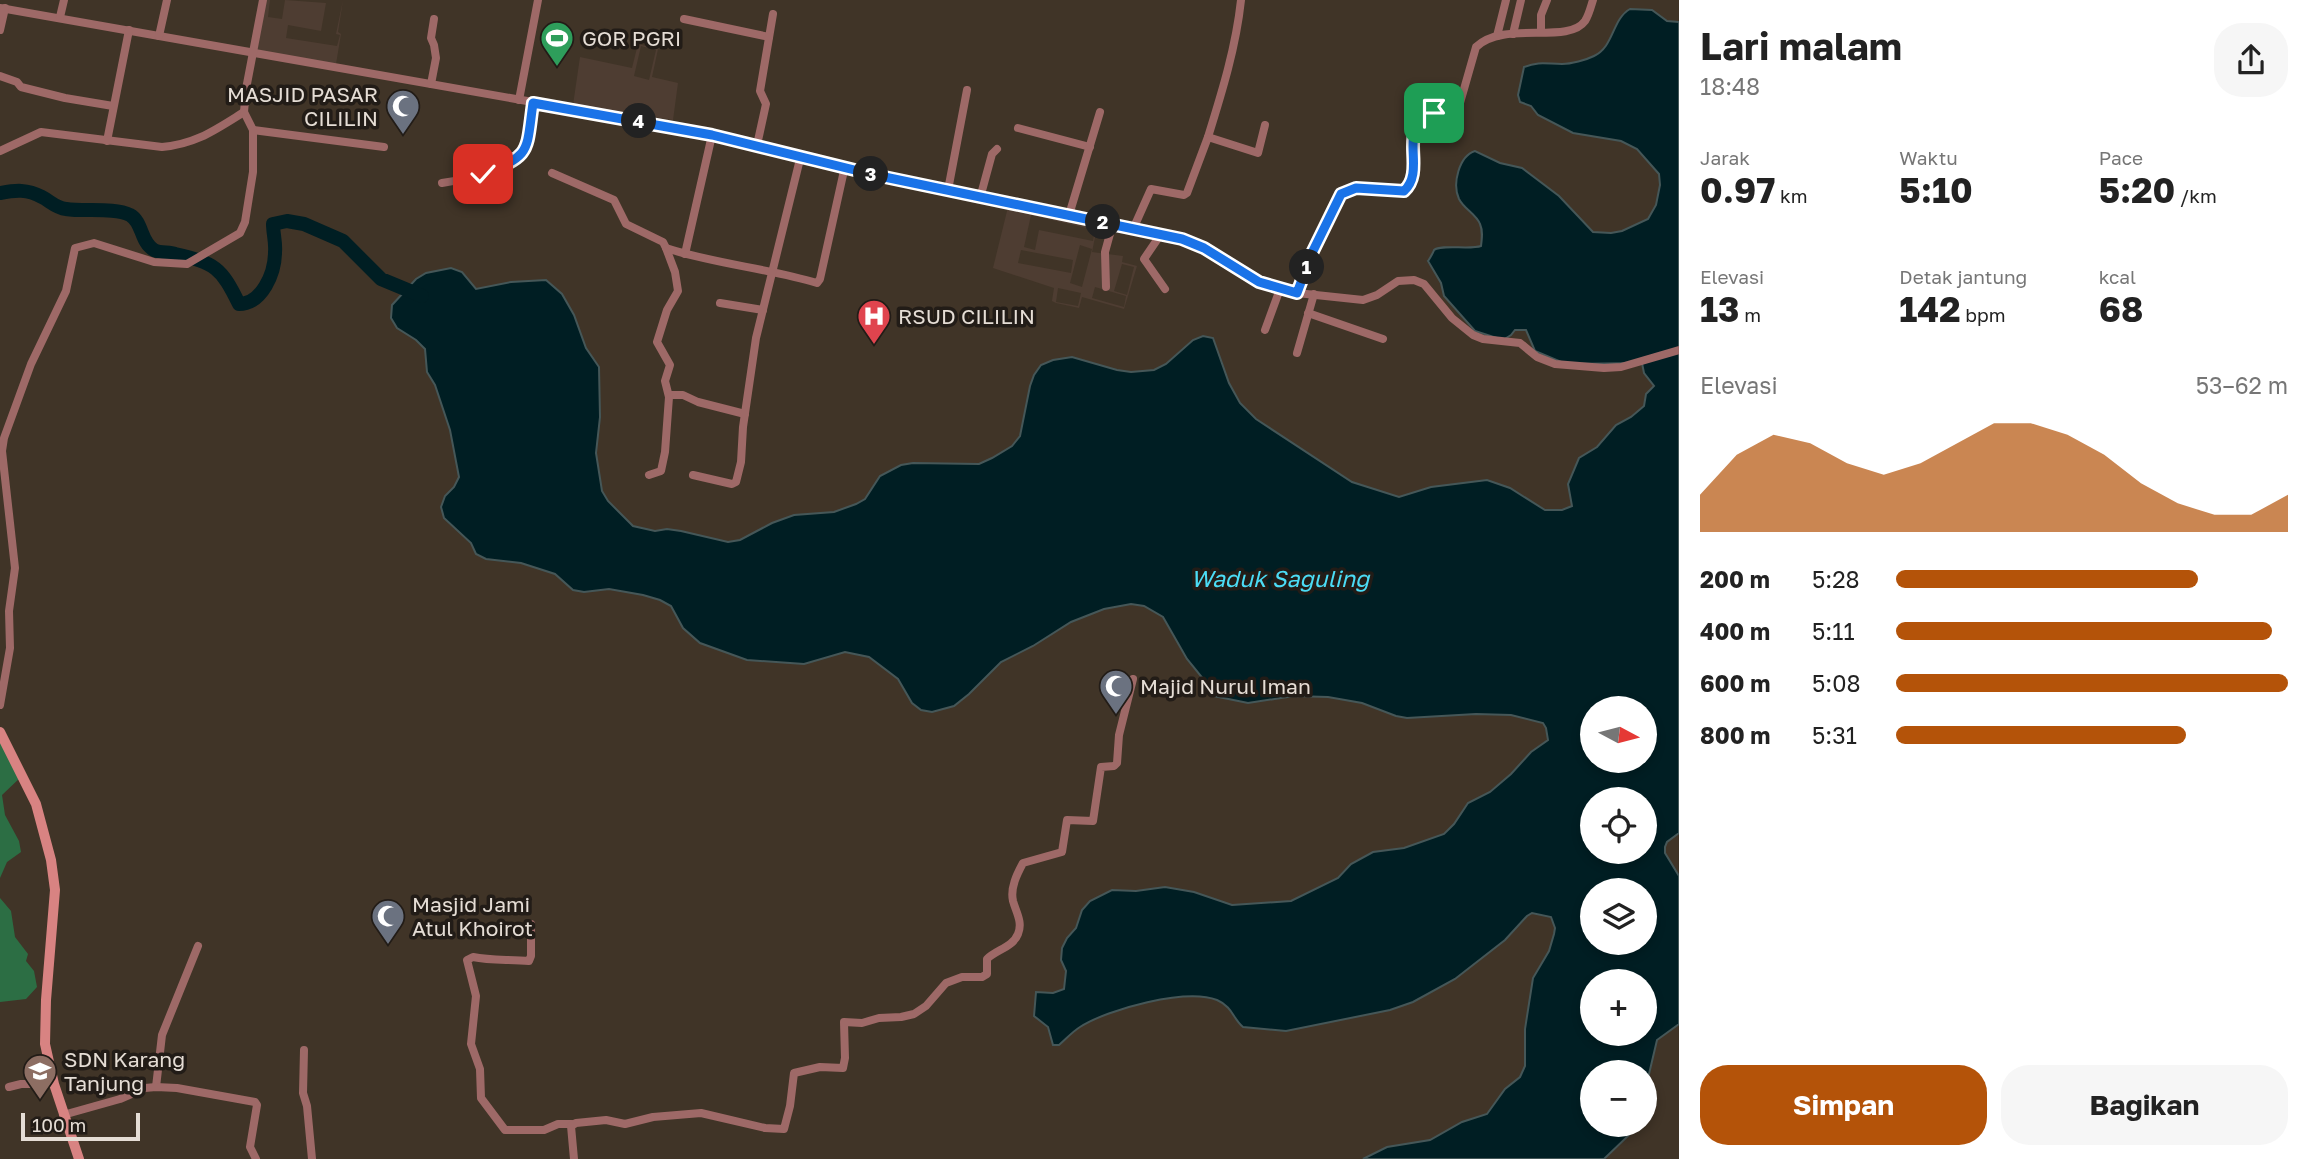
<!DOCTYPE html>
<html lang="id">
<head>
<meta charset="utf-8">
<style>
	body { margin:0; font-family:"Golos Text",sans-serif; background:#f6f6f6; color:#222; height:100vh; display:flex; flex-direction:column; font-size:26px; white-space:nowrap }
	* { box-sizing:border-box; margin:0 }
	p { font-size:23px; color:#767676 }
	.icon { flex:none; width:38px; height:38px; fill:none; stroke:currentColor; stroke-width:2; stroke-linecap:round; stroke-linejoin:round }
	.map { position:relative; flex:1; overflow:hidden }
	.panel { display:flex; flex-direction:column; background:#fff; width:630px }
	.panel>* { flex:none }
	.needle { width:46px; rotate:97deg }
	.buttons { position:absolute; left:1580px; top:696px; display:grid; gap:14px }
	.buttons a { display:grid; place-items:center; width:77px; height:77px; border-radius:50%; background:#fff; box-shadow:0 4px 10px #0003; font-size:35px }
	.scale { position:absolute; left:21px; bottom:18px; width:119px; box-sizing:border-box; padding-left:7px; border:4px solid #e5ddd5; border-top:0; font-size:19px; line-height:24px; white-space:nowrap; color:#e5ddd5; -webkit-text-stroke:5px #221c17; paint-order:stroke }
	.pin { position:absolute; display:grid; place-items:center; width:60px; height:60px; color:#fff; margin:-30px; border-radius:14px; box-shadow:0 4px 10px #0006 }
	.km { position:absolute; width:35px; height:35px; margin:-18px; border-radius:50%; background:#222; color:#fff; font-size:19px; line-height:35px; text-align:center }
	.round { display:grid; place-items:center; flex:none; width:74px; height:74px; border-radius:28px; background:#f6f6f6 }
	.head { display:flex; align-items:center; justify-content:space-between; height:119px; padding:0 21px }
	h1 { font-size:38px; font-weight:700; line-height:52px }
	.stats { display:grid; grid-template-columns:repeat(3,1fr); gap:10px; height:119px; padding:7px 21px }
	.stats div { display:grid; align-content:center }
	.stats b { font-size:35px; font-weight:700 }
	.stats small { font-size:19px; font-weight:400 }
	.stats p { font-size:19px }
	.chart { height:196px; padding:14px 21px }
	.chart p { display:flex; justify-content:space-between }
	.chart svg { width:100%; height:126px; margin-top:7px; fill:#b45309; opacity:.7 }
	.primary-button { display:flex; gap:14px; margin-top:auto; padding:14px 21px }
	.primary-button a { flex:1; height:80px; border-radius:28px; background:#b45309; color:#fff; font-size:28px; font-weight:700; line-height:80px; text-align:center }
	.primary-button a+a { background:#f6f6f6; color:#222 }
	ul { padding:0 21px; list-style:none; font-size:23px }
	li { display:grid; grid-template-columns:112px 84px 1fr; align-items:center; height:52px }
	li i { height:18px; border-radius:9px; background:#b45309 }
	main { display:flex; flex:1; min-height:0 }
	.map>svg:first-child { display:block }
</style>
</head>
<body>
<main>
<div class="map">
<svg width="1679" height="1159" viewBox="0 0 1679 1159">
	<rect width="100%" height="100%" fill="#403427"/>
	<g fill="#4e3d32" fill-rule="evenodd">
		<path d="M265 0H270L268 17 282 19 285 0 326 3 321 31 288 25 286 38 337 46 340 35 336 34 343 0 338 32 341 34 336 64 255 50Z"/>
		<path d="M638 44 658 49 652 77 678 83 673 120 573 105 580 57 632 68ZM641 46 656 50 649 80 634 76Z"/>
		<path d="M1008 207 1097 227 1092 252 1123 256 1122 262 1137 266 1124 309 1082 297 1079 308 1056 303 1052 301 1054 288 993 268ZM1031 215 1095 230 1093 241 1039 230 1035 250 1024 247ZM1080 245 1092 249 1082 287 1070 283ZM1021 250 1073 260 1071 273 1018 263ZM1122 264 1134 267 1127 295 1114 291ZM1095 287 1126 296 1124 307 1092 298ZM1058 288 1081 293 1078 306 1056 302Z"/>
	</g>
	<g fill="#2c6e44">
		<path d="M0 733 23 775 2 795 5 815 19 841 21 852 7 862 0 878Z"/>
		<path d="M0 898 11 911 15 937 28 954 26 961 34 971 37 987 26 999 0 1002Z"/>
	</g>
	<path fill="#001e23" stroke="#455758" stroke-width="2" fill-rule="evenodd" d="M1630 9 1652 10 1667 21 1679 22V833L1667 842 1665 847V853L1679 876V1024L1657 1040 1645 1091V1073H1592V1125H1633L1630 1134 1604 1159H1363L1387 1147 1430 1140 1462 1122 1487 1114 1505 1089 1520 1077 1525 1066V1029L1533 978 1549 951 1554 934 1555 928 1551 917 1532 913 1527 916 1505 940 1455 979 1413 1002 1390 1010 1286 1031 1243 1027C1233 1019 1233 1007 1217 1000 1186 988 1108 1009 1080 1027 1072 1032 1066 1039 1059 1045H1053L1048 1027 1034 1016 1036 992 1053 993 1064 989 1066 971 1061 960 1062 948 1067 938 1076 928 1082 910 1090 901 1112 890 1136 891 1165 887 1194 892 1232 905 1291 901 1338 878 1351 864 1373 852 1404 848 1444 834 1454 824 1468 803 1490 792 1511 774 1531 752 1548 740 1546 728 1543 723 1511 715 1476 714 1407 718 1396 716 1362 703 1328 697 1294 696 1248 703 1214 696 1209 686 1187 659 1163 617 1144 606 1131 604 1104 609 1071 622 1033 646 1001 662 969 694 954 706 932 712 921 710 912 703 898 679 869 657 845 652 804 664 747 660 700 643 683 628 671 606 660 600 643 595 609 589 584 592 573 590 555 574 521 563 486 559 476 554 471 543 444 518 441 507 445 496 454 487 459 477 450 430 435 385 427 372 425 349 416 340 397 328 391 318 392 305 416 279 426 273 451 268 462 272 476 289 511 282 546 280 562 294 574 315 586 348 599 367 600 417 596 453 602 491 608 501 633 526 655 531 667 529 681 531 728 542 740 540 772 523 794 515 834 512 856 504 865 499 880 476 901 465 913 463 979 464 992 458 1012 446 1020 436 1030 386 1034 375 1041 365 1053 360 1072 357 1117 370 1131 372 1154 370 1166 364 1193 340 1203 336 1213 338 1229 383 1240 403 1256 419 1352 482 1399 497 1431 487 1487 480 1510 488 1545 510H1562L1572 506 1568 484 1579 458 1597 447 1616 425 1631 417 1644 406 1646 394 1654 386 1644 373 1642 363 1566 364 1535 351 1526 330H1515L1511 335 1503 340 1475 331 1444 296 1441 283 1428 261C1429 260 1434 251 1434 250 1441 244 1470 250 1481 246 1482 238 1483 231 1480 224 1476 214 1464 209 1459 199 1452 184 1459 156 1475 151L1500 163 1522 168 1559 196 1593 232 1611 233 1622 231 1648 219 1656 205 1660 185 1659 174 1637 149 1621 141 1573 133 1538 115 1531 106 1520 102 1518 95 1524 67C1539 61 1547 64 1562 64 1571 64 1586 60 1594 56 1614 47 1612 19 1630 9ZM1592 709H1645V761H1592ZM1592 800H1645V852H1592ZM1592 891H1645V943H1592ZM1592 982H1645V1034H1592Z"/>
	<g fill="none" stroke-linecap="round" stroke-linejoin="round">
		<path stroke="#001e23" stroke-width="14" d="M0 193C16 190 27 189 42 197 50 201 56 208 66 209 84 212 114 207 130 215 143 222 140 242 154 250 159 253 169 252 175 254 215 263 221 267 239 304 262 304 275 273 275 252 276 243 273 233 273 224L287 221 304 224 343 241 381 279 422 296"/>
		<g stroke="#9e6967" stroke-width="8">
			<path d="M0 8 629 119 757 145 875 175 1004 203 1134 227 1194 243 1259 282 1297 293 1363 300 1377 295 1398 281 1414 280 1424 284 1452 318 1473 335 1483 339 1520 343 1537 357 1555 364 1604 368 1621 367 1679 350"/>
			<path d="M60 17 64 0"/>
			<path d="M684 19 769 37"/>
			<path d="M0 30 5 8"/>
			<path d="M1541 32V15L1547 0"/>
			<path d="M1513 34 1521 0"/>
			<path d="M159 36 167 0"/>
			<path d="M1497 36 1506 0"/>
			<path d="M0 76 17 82 21 87 65 98 113 106"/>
			<path d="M431 84 436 58 434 45 431 38 434 19"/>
			<path d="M519 100 538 0"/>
			<path d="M1018 128 1090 147"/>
			<path d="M253 130 384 147"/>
			<path d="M1208 137C1222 92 1236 47 1241 0"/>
			<path d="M107 141 129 30"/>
			<path d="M757 145 766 104 760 91 773 14"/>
			<path d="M0 151 41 132 162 147C196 144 215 130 244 112"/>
			<path d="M552 173 614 200 626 224 663 242 666 248C715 264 767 268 817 283L820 279 845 166"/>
			<path d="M442 183C462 180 513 172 524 152 531 137 531 118 533 102"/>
			<path d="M948 190 967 90"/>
			<path d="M980 198 992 154 997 149"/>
			<path d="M1069 215 1100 112"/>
			<path d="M1134 227 1151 189 1184 195 1187 193 1208 137 1258 153 1265 125"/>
			<path d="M1161 234 1144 259 1165 289"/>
			<path d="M685 254 712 135"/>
			<path d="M1106 287 1105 252 1113 223"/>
			<path d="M1297 293 1312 253 1341 194C1362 181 1393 201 1408 187 1418 169 1405 135 1419 120 1430 108 1449 115 1460 103L1476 47C1504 20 1568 45 1585 21 1589 15 1591 6 1593 0"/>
			<path d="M720 303 763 310"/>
			<path d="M1308 313 1383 339"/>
			<path d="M1265 330 1280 289"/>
			<path d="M1297 353 1314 294"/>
			<path d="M669 395H683L698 402 745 414"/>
			<path d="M649 475 661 471 665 452 669 397 665 381 670 365 657 342 667 310 678 291 675 272 666 248"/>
			<path d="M693 475 732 484 736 482 741 462 743 427 756 338 801 155"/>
			<path d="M0 705 10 648 9 611 15 568 2 451 4 438 31 364 66 291 75 248 94 243 154 262 187 264 240 233 245 222 253 172V130L244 112 246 89 263 0"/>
			<path d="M531 924V956L529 961C510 959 491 961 473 957L467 960 476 996 471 1044 480 1069 481 1098 505 1130H544L558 1124H572"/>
			<path d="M304 1050 303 1093 307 1106 312 1159"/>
			<path d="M9 1087 21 1084H54"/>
			<path d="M156 1087 162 1035 198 946"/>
			<path d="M63 1115 120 1099 145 1088 156 1087 177 1088 255 1102 257 1105 250 1147 256 1159"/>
			<path d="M574 1159 571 1126 576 1123 606 1120 625 1124 653 1117 701 1113 765 1128 784 1129 790 1106 794 1073 820 1067 843 1068 845 1058 844 1022 862 1023 879 1018 901 1017 914 1014 926 1006 946 983 962 977H982L987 974V959C996 950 1013 947 1018 934 1023 922 1016 912 1013 901 1010 888 1017 874 1023 863L1062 852 1067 820 1093 821 1101 767 1114 766 1117 763 1119 735 1133 679"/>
		</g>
		<path stroke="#d88382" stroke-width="10" d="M0 732 36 804 51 860 55 890 46 1000 45 1044 54 1084 79 1159"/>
	</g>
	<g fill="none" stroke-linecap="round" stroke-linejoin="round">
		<defs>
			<path id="route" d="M483 174C532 155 526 153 533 103L712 135 875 175 1182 239 1204 248 1259 282 1297 293 1312 253 1341 194 1356 188 1404 191C1428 169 1394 126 1434 113"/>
		</defs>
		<use href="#route" stroke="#fff" stroke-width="14"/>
		<use href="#route" stroke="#1a73e8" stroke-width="9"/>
	</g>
	<defs>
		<symbol id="stadium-pin" viewBox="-11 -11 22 30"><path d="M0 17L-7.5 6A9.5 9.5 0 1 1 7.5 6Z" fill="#2e9e5b" stroke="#221c17"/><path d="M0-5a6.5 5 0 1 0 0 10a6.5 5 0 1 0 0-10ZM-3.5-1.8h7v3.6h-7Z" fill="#fff"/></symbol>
		<symbol id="mosque-pin" viewBox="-11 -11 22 30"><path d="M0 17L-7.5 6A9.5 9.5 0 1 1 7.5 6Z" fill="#6b7280" stroke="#221c17"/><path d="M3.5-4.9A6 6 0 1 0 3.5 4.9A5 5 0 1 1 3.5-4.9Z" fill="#fff"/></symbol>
		<symbol id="hospital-pin" viewBox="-11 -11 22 30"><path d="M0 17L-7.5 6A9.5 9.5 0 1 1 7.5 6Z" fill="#e0444e" stroke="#221c17"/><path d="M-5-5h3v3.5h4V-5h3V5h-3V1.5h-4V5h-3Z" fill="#fff"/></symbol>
		<symbol id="school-pin" viewBox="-11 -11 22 30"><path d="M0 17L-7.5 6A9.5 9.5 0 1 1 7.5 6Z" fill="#8d6e63" stroke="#221c17"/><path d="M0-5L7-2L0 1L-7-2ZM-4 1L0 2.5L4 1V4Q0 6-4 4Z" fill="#fff"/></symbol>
	</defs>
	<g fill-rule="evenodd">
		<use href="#stadium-pin" x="538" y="19" width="38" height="52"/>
		<use href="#mosque-pin" x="384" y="87" width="38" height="52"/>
		<use href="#hospital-pin" x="855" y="297" width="38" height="52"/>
		<use href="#mosque-pin" x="1097" y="667" width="38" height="52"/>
		<use href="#mosque-pin" x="369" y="897" width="38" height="52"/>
		<use href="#school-pin" x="21" y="1052" width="38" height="52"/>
	</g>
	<g text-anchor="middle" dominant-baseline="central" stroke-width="7" stroke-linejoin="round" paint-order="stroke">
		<g font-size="21" fill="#e5ddd5" stroke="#221c17" text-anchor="start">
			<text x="582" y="38">GOR PGRI</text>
			<text x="378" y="94" text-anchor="end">MASJID PASAR<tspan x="378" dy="24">CILILIN</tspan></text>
			<text x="898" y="316">RSUD CILILIN</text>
			<text x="1140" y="686">Majid Nurul Iman</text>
			<text x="412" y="904">Masjid Jami<tspan x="412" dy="24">Atul Khoirot</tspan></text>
			<text x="64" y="1059">SDN Karang<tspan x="64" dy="24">Tanjung</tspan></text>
		</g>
		<g font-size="23" font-style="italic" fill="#4bdcf5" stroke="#221c17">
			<text x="1280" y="578">Waduk Saguling</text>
		</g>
	</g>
</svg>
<div class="buttons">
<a><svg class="needle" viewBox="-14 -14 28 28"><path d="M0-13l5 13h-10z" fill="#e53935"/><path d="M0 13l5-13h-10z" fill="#767676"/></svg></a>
<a><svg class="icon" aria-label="locate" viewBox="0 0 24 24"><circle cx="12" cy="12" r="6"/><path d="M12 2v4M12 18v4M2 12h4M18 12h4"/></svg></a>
<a><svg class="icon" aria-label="layers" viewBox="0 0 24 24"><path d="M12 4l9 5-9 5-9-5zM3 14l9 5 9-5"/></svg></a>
<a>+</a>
<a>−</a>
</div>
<div class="scale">100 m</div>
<div class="pin" style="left:1434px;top:113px;background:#1e9e55"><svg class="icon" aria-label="arrive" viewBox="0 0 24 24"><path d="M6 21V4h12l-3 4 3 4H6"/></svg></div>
<div class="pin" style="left:483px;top:174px;background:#d93025"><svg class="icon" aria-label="check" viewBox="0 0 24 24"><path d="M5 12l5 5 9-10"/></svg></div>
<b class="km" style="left:1307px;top:267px">1</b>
<b class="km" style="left:1103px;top:222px">2</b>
<b class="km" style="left:871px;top:174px">3</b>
<b class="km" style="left:639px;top:121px">4</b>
</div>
<section class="panel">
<div class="head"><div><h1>Lari malam</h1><p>18:48</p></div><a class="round"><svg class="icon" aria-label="share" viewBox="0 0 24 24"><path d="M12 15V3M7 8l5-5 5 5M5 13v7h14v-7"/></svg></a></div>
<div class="stats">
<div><p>Jarak</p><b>0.97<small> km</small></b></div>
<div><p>Waktu</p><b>5:10</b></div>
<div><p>Pace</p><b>5:20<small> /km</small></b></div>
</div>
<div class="stats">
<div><p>Elevasi</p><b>13<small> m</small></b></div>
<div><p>Detak jantung</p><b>142<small> bpm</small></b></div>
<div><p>kcal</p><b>68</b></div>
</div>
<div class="chart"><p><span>Elevasi</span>53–62 m</p>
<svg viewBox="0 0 160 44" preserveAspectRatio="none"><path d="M0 44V31L10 17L20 10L30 13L40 20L50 24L60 20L70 13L80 6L90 6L100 10L110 17L120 27L130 34L140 38L150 38L160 31V44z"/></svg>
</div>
<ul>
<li><b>200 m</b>5:28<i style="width:77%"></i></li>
<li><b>400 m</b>5:11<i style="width:96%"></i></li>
<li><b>600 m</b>5:08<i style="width:100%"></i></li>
<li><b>800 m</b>5:31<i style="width:74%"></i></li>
</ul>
<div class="primary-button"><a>Simpan</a><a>Bagikan</a></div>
</section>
</main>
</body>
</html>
